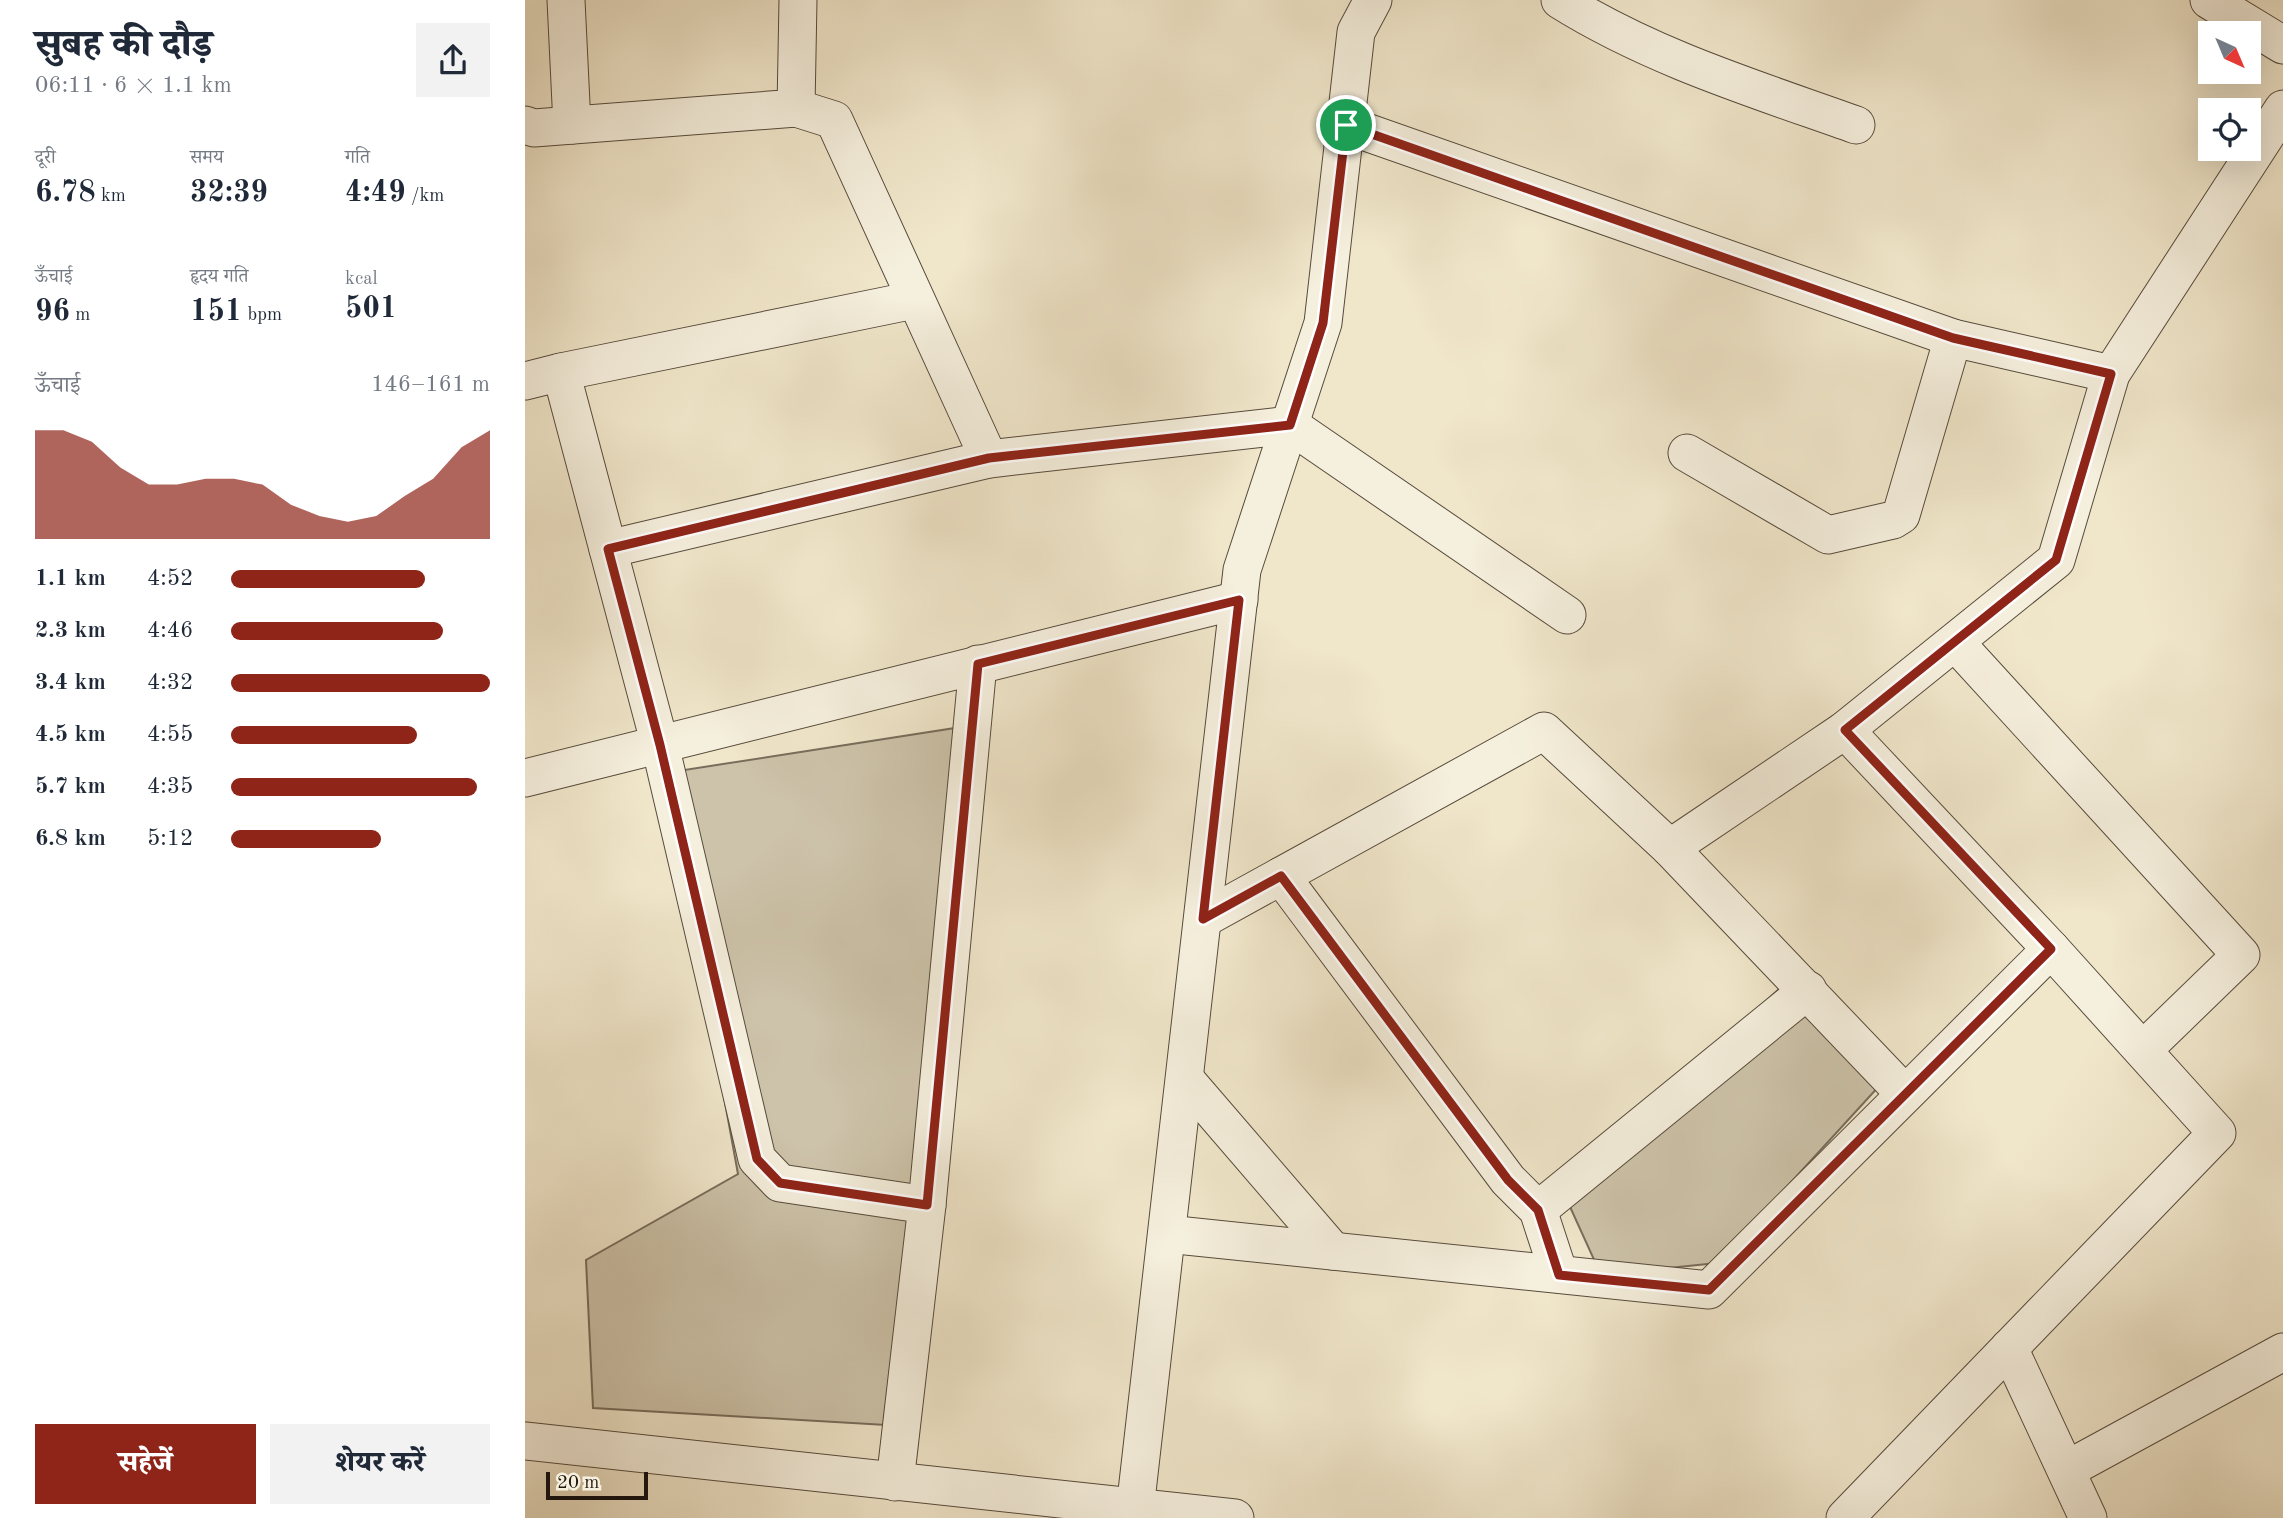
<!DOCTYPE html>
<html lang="hi">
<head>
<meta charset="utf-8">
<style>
	body { margin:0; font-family:"Old Standard TT","Noto Serif Devanagari",serif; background:#f2f2f3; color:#1f2937; height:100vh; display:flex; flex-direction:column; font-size:26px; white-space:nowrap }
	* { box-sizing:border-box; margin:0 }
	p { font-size:23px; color:#747a83 }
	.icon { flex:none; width:38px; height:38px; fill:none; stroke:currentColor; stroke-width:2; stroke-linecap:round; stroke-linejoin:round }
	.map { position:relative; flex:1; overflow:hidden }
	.drawer { display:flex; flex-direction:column; background:#fff; width:525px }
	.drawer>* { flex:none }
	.needle { width:46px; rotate:136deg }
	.fabs { position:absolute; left:1673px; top:21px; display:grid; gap:14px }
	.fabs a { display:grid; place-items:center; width:63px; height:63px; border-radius:0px; background:#fff; box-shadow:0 7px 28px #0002; font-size:35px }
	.scale { position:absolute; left:21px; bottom:18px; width:102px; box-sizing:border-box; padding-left:7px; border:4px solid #24170d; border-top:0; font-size:19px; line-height:24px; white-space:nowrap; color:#24170d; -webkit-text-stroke:5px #f5efdd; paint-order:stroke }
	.pin { position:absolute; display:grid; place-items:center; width:60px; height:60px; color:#fff; margin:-30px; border:4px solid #fff; border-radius:50%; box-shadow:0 2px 7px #0007 }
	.round { display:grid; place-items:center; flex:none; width:74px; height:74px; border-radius:0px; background:#f2f2f3 }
	.headline { display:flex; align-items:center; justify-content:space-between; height:119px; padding:0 35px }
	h1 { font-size:38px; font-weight:800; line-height:52px }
	.metrics { display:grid; grid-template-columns:repeat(3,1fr); gap:10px; height:119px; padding:7px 35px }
	.metrics div { display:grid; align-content:center }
	.metrics b { font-size:30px; font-weight:800 }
	.metrics small { font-size:19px; font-weight:400 }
	.metrics p { font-size:19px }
	.chart { height:196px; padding:14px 35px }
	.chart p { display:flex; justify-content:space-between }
	.chart svg { width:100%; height:126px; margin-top:7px; fill:#8f2418; opacity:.7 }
	.primary-button { display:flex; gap:14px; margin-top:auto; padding:14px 35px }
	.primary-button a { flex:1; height:80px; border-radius:0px; background:#8f2418; color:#fff; font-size:28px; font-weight:800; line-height:80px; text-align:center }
	.primary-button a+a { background:#f2f2f3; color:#1f2937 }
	ul { padding:0 35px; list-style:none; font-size:23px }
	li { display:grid; grid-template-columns:112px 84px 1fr; align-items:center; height:52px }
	li i { height:18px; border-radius:9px; background:#8f2418 }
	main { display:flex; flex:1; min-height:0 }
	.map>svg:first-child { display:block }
</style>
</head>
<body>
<main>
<section class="drawer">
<div class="headline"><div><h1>सुबह की दौड़</h1><p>06:11 · 6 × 1.1 km</p></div><a class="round"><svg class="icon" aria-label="share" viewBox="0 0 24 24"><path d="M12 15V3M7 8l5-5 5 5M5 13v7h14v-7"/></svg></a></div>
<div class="metrics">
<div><p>दूरी</p><b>6.78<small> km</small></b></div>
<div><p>समय</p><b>32:39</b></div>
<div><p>गति</p><b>4:49<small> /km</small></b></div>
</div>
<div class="metrics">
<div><p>ऊँचाई</p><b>96<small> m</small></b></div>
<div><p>हृदय गति</p><b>151<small> bpm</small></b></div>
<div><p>kcal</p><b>501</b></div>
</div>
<div class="chart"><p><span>ऊँचाई</span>146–161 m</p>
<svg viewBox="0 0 160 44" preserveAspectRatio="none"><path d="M0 44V6L10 6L20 10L30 19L40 25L50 25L60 23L70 23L80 25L90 32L100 36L110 38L120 36L130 29L140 23L150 12L160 6V44z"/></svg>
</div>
<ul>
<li><b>1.1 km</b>4:52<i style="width:75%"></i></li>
<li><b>2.3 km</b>4:46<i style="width:82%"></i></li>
<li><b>3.4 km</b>4:32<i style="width:100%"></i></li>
<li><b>4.5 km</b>4:55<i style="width:72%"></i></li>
<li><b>5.7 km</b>4:35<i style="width:95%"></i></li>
<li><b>6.8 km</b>5:12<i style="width:58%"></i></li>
</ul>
<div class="primary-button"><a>सहेजें</a><a>शेयर करें</a></div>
</section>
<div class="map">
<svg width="1758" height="1518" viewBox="0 0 1758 1518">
	<rect width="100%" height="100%" fill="#f0e6ca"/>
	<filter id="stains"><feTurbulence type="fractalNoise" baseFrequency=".00286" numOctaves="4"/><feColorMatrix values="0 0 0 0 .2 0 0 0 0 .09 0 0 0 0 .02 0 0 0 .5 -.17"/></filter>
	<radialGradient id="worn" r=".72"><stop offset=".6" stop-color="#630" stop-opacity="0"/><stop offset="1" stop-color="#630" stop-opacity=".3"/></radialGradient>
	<g fill="#cdc3aa" stroke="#786d5c" stroke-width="2">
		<path d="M430 728 402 1173 361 1425 68 1408 61 1260 213 1174 140 773Z"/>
		<path d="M1266 978 1356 1084 1192 1263 1076 1275 1036 1187Z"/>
	</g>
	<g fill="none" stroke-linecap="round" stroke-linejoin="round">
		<defs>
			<g id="street">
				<path d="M41 0 47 125"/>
				<path d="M1035 0C1126 57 1230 89 1331 125"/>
				<path d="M1684 0 1758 45"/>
				<path d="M271 108 309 120 464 459"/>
				<path d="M0 125 9 128 271 108 273 0"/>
				<path d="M821 125 1428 338 1586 374"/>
				<path d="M36 372 389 300"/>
				<path d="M0 381 36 372 135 745 232 1159 255 1183 402 1205"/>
				<path d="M1162 453 1303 535 1368 520 1376 515 1428 338"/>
				<path d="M83 549 464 459 765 425 1042 615"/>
				<path d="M1430 642 1716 955 1618 1050"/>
				<path d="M0 778 714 600"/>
				<path d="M1145 848 1380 1094"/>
				<path d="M756 876 983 1180 1013 1210 1034 1274"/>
				<path d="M678 919 1019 731 1145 848 1320 730 1531 560 1586 374 1758 109"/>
				<path d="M660 1079 808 1251"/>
				<path d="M1013 1210 1283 990"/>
				<path d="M642 1234 1184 1290 1526 949 1320 730"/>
				<path d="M1484 1348 1563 1518"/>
				<path d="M0 1441 710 1518"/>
				<path d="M1543 1469 1758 1352"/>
				<path d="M370 1482 402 1205 453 664"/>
				<path d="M609 1518 717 570 798 323 831 32 848 0"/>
				<path d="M1320 1518 1692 1133 1526 949"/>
			</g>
		</defs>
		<use href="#street" stroke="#574b3c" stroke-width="39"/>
		<use href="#street" stroke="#f5efdd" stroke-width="37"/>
	</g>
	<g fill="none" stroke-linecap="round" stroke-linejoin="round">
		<defs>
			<path id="route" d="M821 125 1428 338 1586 374 1531 560 1320 730 1526 949 1184 1290 1034 1275 1013 1210 983 1180 756 876 678 919 714 600 453 664 402 1205 255 1183 232 1159 135 745 83 549 464 458 765 425 798 323Z"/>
		</defs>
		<use href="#route" stroke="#fff" stroke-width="14"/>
		<use href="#route" stroke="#8f2418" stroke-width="9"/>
	</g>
	<rect width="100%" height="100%" filter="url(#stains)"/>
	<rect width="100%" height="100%" fill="url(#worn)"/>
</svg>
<div class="fabs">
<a><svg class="needle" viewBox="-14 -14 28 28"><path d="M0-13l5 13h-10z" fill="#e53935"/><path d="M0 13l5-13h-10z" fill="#747a83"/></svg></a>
<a><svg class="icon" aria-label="locate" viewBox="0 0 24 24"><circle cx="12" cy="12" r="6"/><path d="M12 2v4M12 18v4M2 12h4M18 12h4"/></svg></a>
</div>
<div class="scale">20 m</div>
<div class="pin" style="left:821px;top:125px;background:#1e9e55"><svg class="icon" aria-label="arrive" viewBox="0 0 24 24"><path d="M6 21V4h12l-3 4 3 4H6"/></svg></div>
</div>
</main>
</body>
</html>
